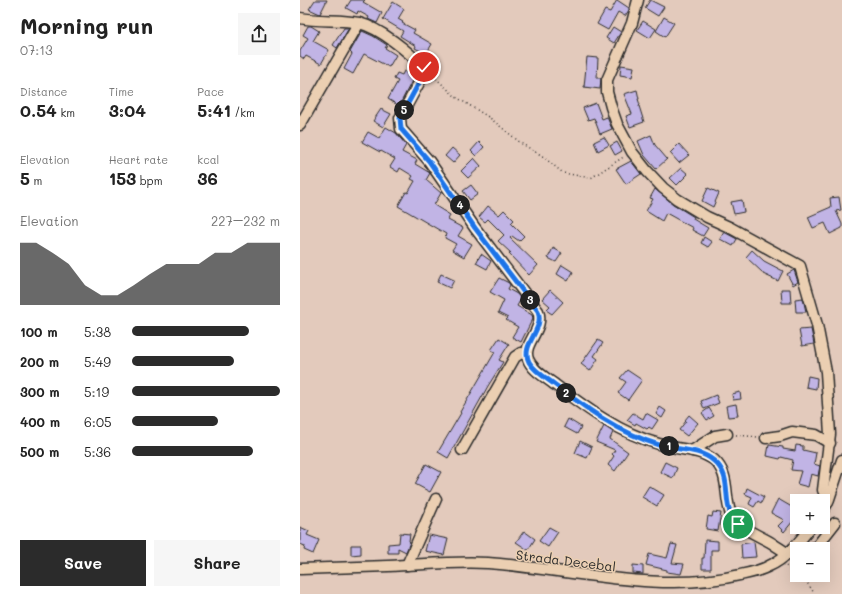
<!DOCTYPE html>
<html lang="en">
<head>
<meta charset="utf-8">
<style>
	body { margin:0; font-family:Mali,sans-serif; background:#f6f6f6; color:#222; height:100vh; display:flex; flex-direction:column; font-size:15px; white-space:nowrap }
	* { box-sizing:border-box; margin:0 }
	p { font-size:13px; color:#767676 }
	.icon { flex:none; width:22px; height:22px; fill:none; stroke:currentColor; stroke-width:2; stroke-linecap:round; stroke-linejoin:round }
	.map { position:relative; flex:1; overflow:hidden }
	.sheet { display:flex; flex-direction:column; background:#fff; width:300px }
	.sheet>* { flex:none }
	.controls { position:absolute; left:490px; top:494px; display:grid; gap:8px }
	.controls a { display:grid; place-items:center; width:40px; height:40px; border-radius:0px; background:#fff; box-shadow:0 4px 16px #0002; font-size:20px }
	.pin { position:absolute; display:grid; place-items:center; width:34px; height:34px; color:#fff; margin:-17px; border:2px solid #fff; border-radius:50%; box-shadow:0 1px 4px #0007 }
	.km { position:absolute; width:20px; height:20px; margin:-10px; border-radius:50%; background:#222; color:#fff; font-size:11px; line-height:20px; text-align:center }
	.round { display:grid; place-items:center; flex:none; width:42px; height:42px; border-radius:0px; background:#f6f6f6 }
	.headline { display:flex; align-items:center; justify-content:space-between; height:68px; padding:0 20px }
	h1 { font-size:22px; font-weight:700; line-height:30px }
	.figures { display:grid; grid-template-columns:repeat(3,1fr); gap:6px; height:68px; padding:4px 20px }
	.figures div { display:grid; align-content:center }
	.figures b { font-size:17px; font-weight:700 }
	.figures small { font-size:11px; font-weight:400 }
	.figures p { font-size:11px }
	.chart { height:112px; padding:8px 20px }
	.chart p { display:flex; justify-content:space-between }
	.chart svg { width:100%; height:72px; margin-top:4px; fill:#2b2b2b; opacity:.7 }
	.primary-button { display:flex; gap:8px; margin-top:auto; padding:8px 20px }
	.primary-button a { flex:1; height:46px; border-radius:0px; background:#2b2b2b; color:#fff; font-size:16px; font-weight:700; line-height:46px; text-align:center }
	.primary-button a+a { background:#f6f6f6; color:#222 }
	ul { padding:0 20px; list-style:none; font-size:13px }
	li { display:grid; grid-template-columns:64px 48px 1fr; align-items:center; height:30px }
	li i { height:10px; border-radius:5px; background:#2b2b2b }
	main { display:flex; flex:1; min-height:0 }
	.map>svg:first-child { display:block }
</style>
</head>
<body>
<main>
<section class="sheet">
<div class="headline"><div><h1>Morning run</h1><p>07:13</p></div><a class="round"><svg class="icon" aria-label="share" viewBox="0 0 24 24"><path d="M12 15V3M7 8l5-5 5 5M5 13v7h14v-7"/></svg></a></div>
<div class="figures">
<div><p>Distance</p><b>0.54<small> km</small></b></div>
<div><p>Time</p><b>3:04</b></div>
<div><p>Pace</p><b>5:41<small> /km</small></b></div>
</div>
<div class="figures">
<div><p>Elevation</p><b>5<small> m</small></b></div>
<div><p>Heart rate</p><b>153<small> bpm</small></b></div>
<div><p>kcal</p><b>36</b></div>
</div>
<div class="chart"><p><span>Elevation</span>227–232 m</p>
<svg viewBox="0 0 160 44" preserveAspectRatio="none"><path d="M0 44V6L10 6L20 12L30 19L40 32L50 38L60 38L70 32L80 25L90 19L100 19L110 19L120 12L130 12L140 6L150 6L160 6V44z"/></svg>
</div>
<ul>
<li><b>100 m</b>5:38<i style="width:79%"></i></li>
<li><b>200 m</b>5:49<i style="width:69%"></i></li>
<li><b>300 m</b>5:19<i style="width:100%"></i></li>
<li><b>400 m</b>6:05<i style="width:58%"></i></li>
<li><b>500 m</b>5:36<i style="width:82%"></i></li>
</ul>
<div class="primary-button"><a>Save</a><a>Share</a></div>
</section>
<div class="map">
<svg width="542" height="594" viewBox="0 0 542 594">
	<rect width="100%" height="100%" fill="#e3cabc"/>
	<filter id="ink" filterUnits="userSpaceOnUse"><feTurbulence type="fractalNoise" baseFrequency=".025" numOctaves="2"/><feDisplacementMap in="SourceGraphic" scale="8" xChannelSelector="R" yChannelSelector="G"/><feConvolveMatrix kernelMatrix="1 2 1 2 8 2 1 2 1" color-interpolation-filters="sRGB"/></filter>
	<g filter="url(#ink)">
		<g fill="#c1b4e5" stroke="#2b2b2b">
			<path d="M15 0H27L20 14 9 9Z"/>
			<path d="M51 0H65L63 2 82 13 77 23 68 19 69 17 58 11 57 14 46 8Z"/>
			<path d="M317 0 329 8V10L325 16 318 12 308 30 297 24 305 10 310 12Z"/>
			<path d="M350 0 364 7 358 16 345 8Z"/>
			<path d="M93 2 104 9 98 19 103 22 102 23 115 30 113 33 132 44 126 54 115 48 116 46 100 36 103 31 83 19Z"/>
			<path d="M364 17 374 23 365 37 356 31Z"/>
			<path d="M343 21 356 29 350 38 337 30Z"/>
			<path d="M8 26H11L19 31 13 41 29 50 21 64 6 56 4 59 0 56V51L8 38 3 35Z"/>
			<path d="M313 27 321 32 314 43 306 38Z"/>
			<path d="M44 28H49L37 48 33 45Z"/>
			<path d="M62 31 73 36 87 45 85 48 96 55 89 67 64 54 53 74 44 69 52 54 50 52Z"/>
			<path d="M287 57 298 58 297 78H301L300 89 284 87Z"/>
			<path d="M321 65 334 67 332 77 320 75Z"/>
			<path d="M104 71 114 77 99 106 88 99 98 81 94 79 97 73 102 75Z"/>
			<path d="M337 90 339 99H338L340 105 339 106 344 122 330 127 326 116 332 114 324 94Z"/>
			<path d="M296 103 302 119 307 117 312 129 300 134 294 118 288 120 283 108Z"/>
			<path d="M81 109 91 114 83 127 73 121Z"/>
			<path d="M86 127 96 133 106 145 102 152 117 160 115 164 130 173 126 180 141 193 134 205 150 215 148 220 163 228 158 236 172 244 164 257 152 250 156 244 145 238 146 234 98 206 106 192 108 193 115 181 111 179 113 176 100 168 98 172 90 167 95 159 81 151 80 152 62 142 68 132 79 138Z"/>
			<path d="M351 135 355 145 367 159 356 169 344 155 338 141Z"/>
			<path d="M304 137 309 145 298 151 294 142Z"/>
			<path d="M179 142 184 147 176 156 171 151Z"/>
			<path d="M317 142 322 151 315 155 310 146Z"/>
			<path d="M379 144 389 155 379 163 370 153Z"/>
			<path d="M152 148 160 155 153 163 145 156Z"/>
			<path d="M174 158 181 166 168 178 161 171Z"/>
			<path d="M331 161 341 174 326 184 316 169Z"/>
			<path d="M381 168 388 174 377 185 370 178Z"/>
			<path d="M171 185 178 194 170 200 163 191Z"/>
			<path d="M408 188 419 193 413 207 402 201Z"/>
			<path d="M355 189 373 204 394 217 393 219 408 228 403 236 392 230 393 228 366 213 362 221 346 211 353 199 350 198Z"/>
			<path d="M539 197 541 210 536 211 542 224V228L530 234 525 223 513 228 508 217 531 207 530 198Z"/>
			<path d="M442 200 444 212 434 214 431 202Z"/>
			<path d="M188 206 199 215 204 210 214 220 211 223 224 236 219 241 212 236 210 238 238 265 229 275 209 254 211 253 198 241 204 235 188 219 185 222 179 217Z"/>
			<path d="M424 232 437 239 433 246 420 239Z"/>
			<path d="M404 237 412 242 408 247 401 243Z"/>
			<path d="M253 248 262 253 256 262 248 258Z"/>
			<path d="M452 250 464 261 483 271 478 281 463 274V273L446 257Z"/>
			<path d="M181 254 191 261 187 269 176 263Z"/>
			<path d="M262 265 273 272 268 281 257 274Z"/>
			<path d="M494 270 498 282 493 285 487 274Z"/>
			<path d="M141 274 154 280 150 288 137 282Z"/>
			<path d="M199 278 209 283 210 285 208 289 217 294 221 299 217 306 232 315 233 318 221 342 212 337 218 327 206 320 208 318 198 313 204 300 190 292Z"/>
			<path d="M481 289H490L491 303H482Z"/>
			<path d="M250 290 263 302 252 314 246 310 250 306 242 299Z"/>
			<path d="M503 298 506 312H496L495 299Z"/>
			<path d="M511 329 514 344 502 346 499 330Z"/>
			<path d="M199 338 209 344 199 360 203 362 188 386 148 458 138 452 161 413 160 412 195 352 191 350Z"/>
			<path d="M298 340 303 343 294 356 298 359 290 371 281 364Z"/>
			<path d="M327 370 342 380 328 400 318 393 326 382 320 378Z"/>
			<path d="M508 376 517 378 516 389 506 387Z"/>
			<path d="M440 392 441 399 433 400 432 394Z"/>
			<path d="M416 395 419 403 404 409 401 401Z"/>
			<path d="M436 404 438 416 428 417 426 406Z"/>
			<path d="M360 407 366 411 362 418 356 414Z"/>
			<path d="M409 408 414 416 407 420 402 413Z"/>
			<path d="M333 413 343 419 346 413 358 420 352 429 349 427 347 429 336 423 335 425 327 420Z"/>
			<path d="M389 415 398 423 387 436 379 430 386 421 385 420Z"/>
			<path d="M268 419 281 427 277 434 264 427Z"/>
			<path d="M304 426 313 432 310 439 328 452 315 471 308 465 314 456 312 454 315 450 296 442Z"/>
			<path d="M280 441 292 447 287 458 275 453Z"/>
			<path d="M469 445 483 447V449L495 451 496 445 503 446V450L516 453 514 464 520 466 518 476 511 474 508 487 497 484 501 471 491 470 493 460 481 457 480 459 467 456Z"/>
			<path d="M365 462 377 468 373 478 360 472Z"/>
			<path d="M126 464 141 472 130 492 115 484Z"/>
			<path d="M349 486 364 495 357 506 342 497Z"/>
			<path d="M447 488 464 497 461 503 458 501 454 507 449 504 452 497 445 494Z"/>
			<path d="M478 499 497 510V524L493 521 484 532 478 526 484 520 471 513Z"/>
			<path d="M413 512 421 513 418 531 406 529 408 516 412 517Z"/>
			<path d="M0 527 9 531 7 535 19 540 13 554 4 550 5 546 0 544Z"/>
			<path d="M249 527 258 532 248 547 239 541Z"/>
			<path d="M224 531 235 539 228 550 216 542Z"/>
			<path d="M100 533 110 534 109 541 110 542 106 552 98 548V553H88V544L99 543Z"/>
			<path d="M129 535 148 539 144 555 125 551Z"/>
			<path d="M405 540 418 541V550H411V569H402V558H404Z"/>
			<path d="M454 542 456 557 442 558 441 544Z"/>
			<path d="M371 544 377 545 372 563 384 564 381 574 367 572V570L346 565 349 554 367 558Z"/>
			<path d="M51 545H61V554L51 555Z"/>
			<path d="M333 565 343 566V574L333 573Z"/>
		</g>
		<g fill="none" stroke-linecap="round" stroke-linejoin="round">
			<defs>
				<g id="minor">
					<path d="M338 0 332 23 307 80V92L311 107 317 124 332 152 347 171 363 188 377 199 407 217 429 227 500 266 517 325 526 372 530 434 523 490 528 502"/>
					<path d="M0 18C20 22 40 19 59 23 80 28 109 52 123 67L120 81 100 118 101 129 129 161 175 228 238 311C245 330 222 343 228 359 232 370 245 377 254 384 286 408 319 433 359 444 376 450 399 448 414 460 431 475 423 498 432 517 437 527 460 536 470 542 478 547 486 553 495 558L497 557"/>
					<path d="M0 125 59 23"/>
					<path d="M466 438 480 436 492 432 516 435 530 443"/>
					<path d="M162 450 215 357 221 353 226 354"/>
					<path d="M392 451 415 436 427 434"/>
					<path d="M523 510 528 502 542 460"/>
					<path d="M511 549 517 546 535 523"/>
					<path d="M107 565 136 499"/>
					<path d="M0 569C29 568 59 567 88 566 121 565 154 561 188 563 269 569 360 594 440 575 450 573 460 571 469 566 487 558 499 542 511 527"/>
				</g>
			</defs>
			<use href="#minor" stroke="#2b2b2b" stroke-width="13"/>
			<g stroke="#2b2b2b" stroke-width="1.5" stroke-dasharray="1 3" stroke-linecap="butt">
				<path d="M130 73 156 97 190 118 222 144 241 155 263 173 291 178 325 156"/>
				<path d="M436 435 458 437"/>
				<path d="M486 566C495 574 510 582 514 594"/>
			</g>
			<use href="#minor" stroke="#ebcfb2" stroke-width="10"/>
		</g>
	</g>
	<g fill="none" stroke-linecap="round" stroke-linejoin="round" filter="url(#ink)">
		<defs>
			<path id="route" d="M124 67 120 81 100 118 101 129 129 161 175 228 238 311C245 330 220 344 229 362 234 371 246 378 254 384 286 408 319 433 359 445 376 450 399 448 414 461 433 477 422 498 432 517 433 519 436 522 438 524"/>
		</defs>
		<use href="#route" stroke="#fff" stroke-width="8"/>
		<use href="#route" stroke="#1a73e8" stroke-width="5"/>
	</g>
	<g text-anchor="middle" dominant-baseline="central" stroke-width="3" stroke-linejoin="round" paint-order="stroke">
		<g font-size="13" fill="#2b2b2b" stroke="#ebcfb2">
			<text transform="translate(266 560) rotate(7)">Strada Decebal</text>
		</g>
	</g>
</svg>
<div class="controls">
<a>+</a>
<a>−</a>
</div>
<div class="pin" style="left:438px;top:524px;background:#1e9e55"><svg class="icon" aria-label="arrive" viewBox="0 0 24 24"><path d="M6 21V4h12l-3 4 3 4H6"/></svg></div>
<div class="pin" style="left:124px;top:67px;background:#d93025"><svg class="icon" aria-label="check" viewBox="0 0 24 24"><path d="M5 12l5 5 9-10"/></svg></div>
<b class="km" style="left:369px;top:446px">1</b>
<b class="km" style="left:266px;top:393px">2</b>
<b class="km" style="left:230px;top:300px">3</b>
<b class="km" style="left:160px;top:205px">4</b>
<b class="km" style="left:104px;top:110px">5</b>
</div>
</main>
</body>
</html>
